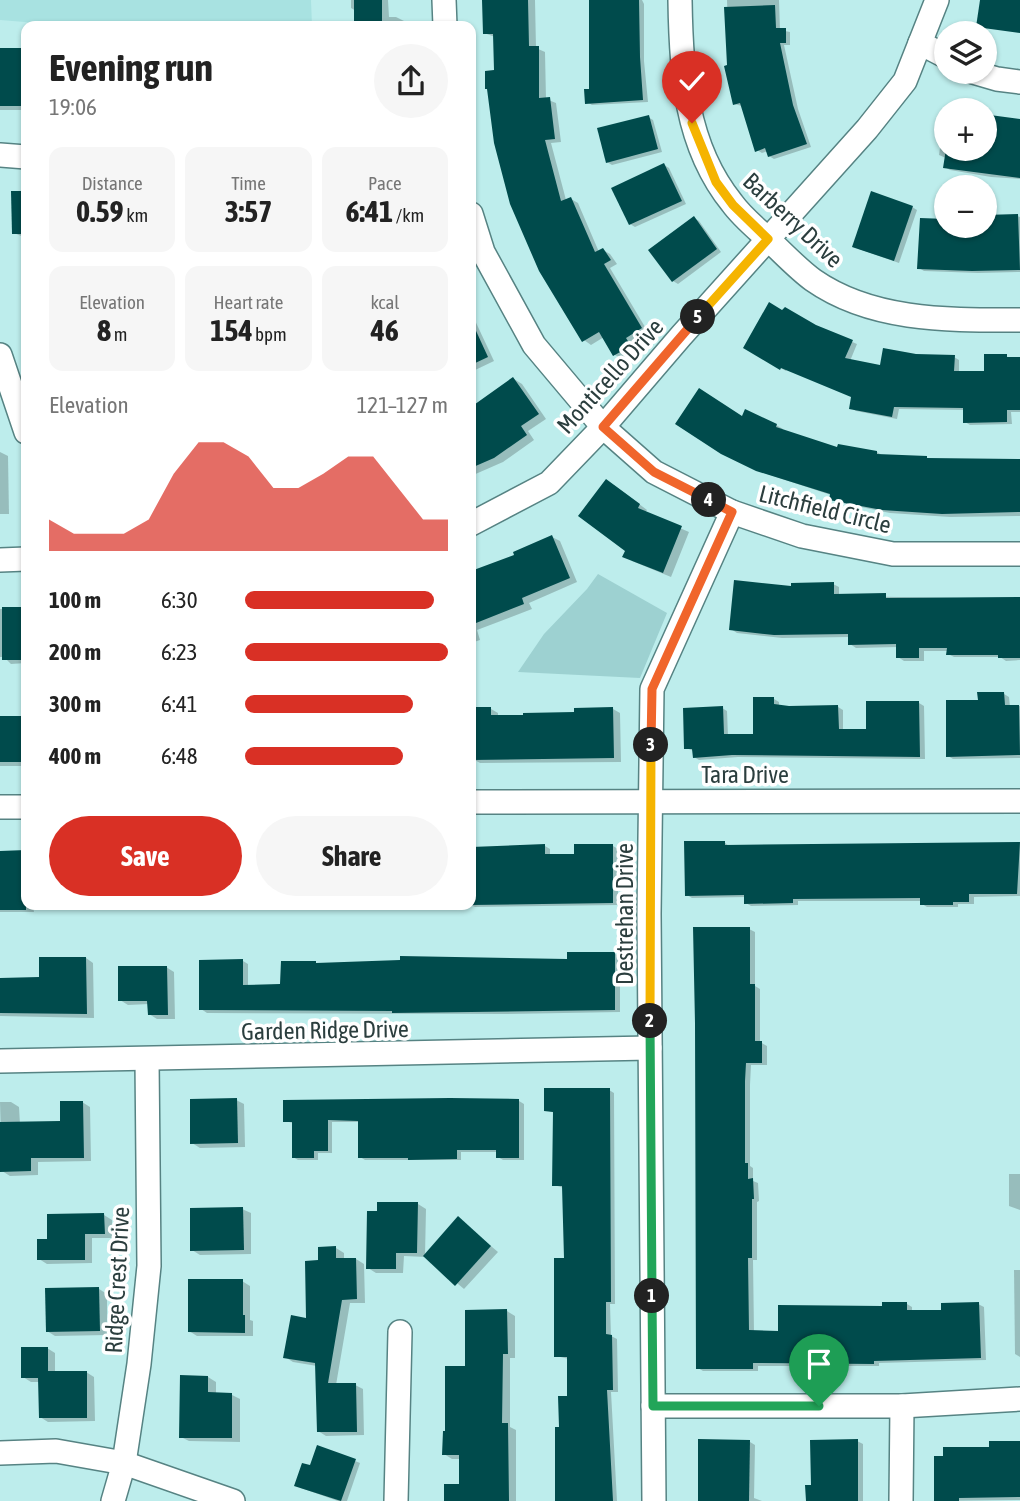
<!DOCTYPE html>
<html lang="en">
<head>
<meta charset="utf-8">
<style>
	body { margin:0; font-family:"Asap Condensed",sans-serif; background:#f6f6f6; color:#222; height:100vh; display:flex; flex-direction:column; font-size:26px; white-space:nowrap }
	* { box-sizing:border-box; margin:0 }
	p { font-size:23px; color:#767676 }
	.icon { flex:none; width:38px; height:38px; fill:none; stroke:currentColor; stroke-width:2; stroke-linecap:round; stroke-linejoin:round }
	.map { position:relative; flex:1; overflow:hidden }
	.sheet { position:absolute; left:21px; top:21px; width:455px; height:889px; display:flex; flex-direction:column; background:#fff; border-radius:14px; box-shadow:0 2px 5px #0004 }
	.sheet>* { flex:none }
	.controls { position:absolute; left:934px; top:21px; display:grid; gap:14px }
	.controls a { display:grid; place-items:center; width:63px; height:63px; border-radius:50%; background:#fff; box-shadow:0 2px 5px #0004; font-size:35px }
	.pin { position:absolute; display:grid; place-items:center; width:60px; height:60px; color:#fff; margin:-72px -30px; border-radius:50% 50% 50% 0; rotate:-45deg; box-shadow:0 0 7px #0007 }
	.pin .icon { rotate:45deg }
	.km { position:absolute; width:35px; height:35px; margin:-18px; border-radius:50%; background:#222; color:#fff; font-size:19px; line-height:35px; text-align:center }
	.round { display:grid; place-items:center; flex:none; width:74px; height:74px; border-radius:37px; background:#f6f6f6 }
	.head { display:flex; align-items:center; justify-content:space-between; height:119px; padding:0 28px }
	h1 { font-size:38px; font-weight:700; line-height:52px }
	.metrics { display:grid; grid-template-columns:repeat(3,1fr); gap:10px; height:119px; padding:7px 28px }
	.metrics div { display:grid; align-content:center; border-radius:14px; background:#f6f6f6; text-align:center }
	.metrics b { font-size:30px; font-weight:700 }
	.metrics small { font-size:19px; font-weight:400 }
	.metrics p { font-size:19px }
	.chart { height:196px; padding:14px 28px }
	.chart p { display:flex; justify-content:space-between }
	.chart svg { width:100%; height:126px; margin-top:7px; fill:#d93025; opacity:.7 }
	.cta { display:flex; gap:14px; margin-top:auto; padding:14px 28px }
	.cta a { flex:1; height:80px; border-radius:42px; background:#d93025; color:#fff; font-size:28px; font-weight:700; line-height:80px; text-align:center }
	.cta a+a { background:#f6f6f6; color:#222 }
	ul { padding:0 28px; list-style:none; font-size:23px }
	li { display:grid; grid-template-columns:112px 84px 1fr; align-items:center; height:52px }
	li i { height:18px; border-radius:9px; background:#d93025 }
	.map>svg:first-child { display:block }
</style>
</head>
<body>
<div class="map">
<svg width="1020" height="1501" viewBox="0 0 1020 1501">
	<rect width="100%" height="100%" fill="#bdedec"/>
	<path fill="#a8e2e1" d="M0 0H311L312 26H74L0 20Z"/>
	<path fill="#9dd1d1" d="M598 574 667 613 640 678 518 672 544 634 587 589Z"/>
	<g fill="#0003">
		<path d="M351 0H388L389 17H396L404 21V26H356V11L351 8Z"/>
		<path d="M484 0H535L536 48 545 52 546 99 556 103 561 142 551 143 566 200 571 199 578 203 599 252 603 250 610 254 617 264 610 268 648 332 632 342 637 350 622 359 615 355 604 337 591 345 584 340 496 72 495 37 484 33Z"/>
		<path d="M590 0H642L644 4V61L648 102 592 105 587 102 591 90Z"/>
		<path d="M727 0H779L780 30 790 32V45H784L798 109 811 147 774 159 769 156 768 151 762 153 757 150 742 106 734 104 729 66Z"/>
		<path d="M0 50H22L26 52V110H0Z"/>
		<path d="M945 111 947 149H985V118L1020 121V179L991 177 950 170 945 167 946 158 939 155Z"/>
		<path d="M648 117 653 120 662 152 612 165 607 162Z"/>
		<path d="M664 165 669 168 686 204 635 227 630 224Z"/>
		<path d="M13 193H26V238L14 233Z"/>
		<path d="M912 207 917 210 899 263 859 249Z"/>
		<path d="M1017 216 1020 217V272L978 273 924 271 919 268 947 226H985Z"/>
		<path d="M694 218 699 221 721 252 678 284 673 281Z"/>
		<path d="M471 312 494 361 471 372Z"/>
		<path d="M815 326 857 344 850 361 881 367 916 356 954 357 959 360V373H986L1006 356 1011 359H1020V412H1011L1012 424 970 425 965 422V410L899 409 897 419 856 411 851 408 853 397 787 369 786 371 745 347Z"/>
		<path d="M514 379 522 384 546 419 528 431 534 440 503 462 471 476V409Z"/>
		<path d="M743 418 776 425 783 429 782 430 839 449 877 452 883 456 926 457 930 460H1020V516L950 517 890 513 837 502 831 499V495L764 473Z"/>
		<path d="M0 452 8 456 9 514H0Z"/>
		<path d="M614 485 647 510 645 513 689 532 671 577 632 561 627 550Z"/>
		<path d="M552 537 560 541 577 582 529 603 532 609 477 630 480 640 471 643V573L516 555Z"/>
		<path d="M833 584 839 587V596L1020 599V660L1006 661 1000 657H954L948 654V651H924V661H904L898 657V647L856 648 850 644 849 637 782 638 737 633 731 629 793 588Z"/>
		<path d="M26 608V663L11 664 4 657H0V609Z"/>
		<path d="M1004 694 1009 697 1010 707 1020 706V758L953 759 948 756 979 701Z"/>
		<path d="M774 699 779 702V706L838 707 843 710V731H868L919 703 924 706 925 759 738 757 699 760 694 757V751L686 748 722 708 727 711 728 736H755Z"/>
		<path d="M471 707 491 709 498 713V717L576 714 613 709 620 713 621 762 480 763 473 759V754H471Z"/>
		<path d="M21 711H26V766H0V718H21Z"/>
		<path d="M724 842 730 847 1020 843V896L974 897V904H958V907H927L922 904V901H798V905L751 906 746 903V897L692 898 687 895Z"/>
		<path d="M545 846 550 849V855H576L613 846 618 849V905L475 907 470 905 471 849Z"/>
		<path d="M26 851V905L202 906 33 907 34 912H0V852Z"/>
		<path d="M352 905H438V906H375V909H357Z"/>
		<path d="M749 929 755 932V986L760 989V1042L767 1046V1065H751L750 1085V1166L753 1168V1181L758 1183 759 1201 757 1202V1260H753L754 1332H780L907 1304 912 1307V1312L943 1311 978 1304 984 1307 986 1360 879 1363V1366H758V1371H703L698 1368Z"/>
		<path d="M614 953 620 957V1012L505 1014 207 1013 201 1009 243 961 248 964V986H282L319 965 568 961Z"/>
		<path d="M86 958 93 963 94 1018 0 1016V979H41Z"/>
		<path d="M166 967 174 972 175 1019H157L149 1014V1004L128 1005 120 1000Z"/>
		<path d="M609 1090 614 1093 615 1304H610L611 1336 617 1339 618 1392H611L617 1501H558L561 1429 568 1397 569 1359 556 1356 566 1260 564 1188 554 1185 555 1113 546 1110Z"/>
		<path d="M236 1100 244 1104 245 1147 200 1148 192 1143Z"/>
		<path d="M519 1101 524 1104V1160H503L498 1157V1152H461V1160H365L360 1157V1122H332V1153H318V1160H298L293 1157V1123L285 1121Z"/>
		<path d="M0 1102H11L19 1107 20 1124 62 1123 82 1102 90 1107 91 1161 38 1162V1175L10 1176 2 1171Z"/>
		<path d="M1009 1174H1020V1210L1009 1206Z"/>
		<path d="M418 1204 426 1209 425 1256 459 1219 498 1252 464 1289 426 1257 404 1256 403 1273H376L368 1268 379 1212Z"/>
		<path d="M242 1209 251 1213V1254L200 1255 192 1250Z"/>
		<path d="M104 1215 112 1220V1238H92V1263L47 1264 39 1259 49 1241Z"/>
		<path d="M336 1248 344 1253V1260L356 1259 364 1264 365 1303H350L336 1385H355L363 1389 364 1435 326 1436 318 1431 317 1366 293 1362 285 1357 307 1320 320 1262Z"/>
		<path d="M1014 1270H1020V1357L1015 1354Z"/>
		<path d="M242 1281 250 1286V1320L253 1321V1336H197L189 1331Z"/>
		<path d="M99 1289 107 1294V1335L55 1336 47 1331Z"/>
		<path d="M507 1311 515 1316V1358H510V1427L516 1430V1501H445L461 1485V1459H452L444 1454 447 1432 467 1368Z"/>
		<path d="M47 1348 55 1353V1373L86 1372 94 1377 95 1421 48 1422 40 1417V1382H31L23 1377Z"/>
		<path d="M208 1377 216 1382V1394L232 1395 240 1399V1442L189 1441 181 1437Z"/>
		<path d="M857 1441 863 1444V1501H808L813 1487Z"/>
		<path d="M750 1442 755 1445 754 1498 762 1501H700Z"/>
		<path d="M1020 1443V1500L936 1501 990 1449Z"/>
		<path d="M355 1461 360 1463 347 1501H338L301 1488 311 1467Z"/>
	</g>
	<g fill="#004b4c">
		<rect x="354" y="0" width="28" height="26"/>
		<path d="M482 0H528L529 46H539V98L550 97 555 139 545 140 561 201 571 197 595 252 603 248 611 260 604 264 642 328 626 338 631 346 613 356 599 332 582 342 539 271 510 204 494 143 487 89H485V71L494 70 493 34H483Z"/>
		<path d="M589 0H639L640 57 643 100 585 104 584 89H589Z"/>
		<path d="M980 0H1020V33L976 27Z"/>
		<path d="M775 5 776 28H786V43H780L793 105 807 144 768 157 765 148 755 152 740 103 733 105 724 66 727 65 724 7Z"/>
		<path d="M0 48H23L24 106H0Z"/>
		<path d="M649 115 658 149 606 163 597 128Z"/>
		<path d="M990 115 1020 119V178L943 168 946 149H987Z"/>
		<path d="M664 163 682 201 629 225 611 188Z"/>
		<path d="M11 191H26V234H12Z"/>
		<path d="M871 191 913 206 894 261 852 247Z"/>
		<path d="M1018 214 1020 270 972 271 917 269 920 218 947 219V226H985V215Z"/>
		<path d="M694 216 717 249 672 282 648 250Z"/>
		<path d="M769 302 782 310 785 307 816 325 853 340 845 358 880 365 883 348 916 354 955 355 954 371H984V354H1007V357H1020V410H1007V422L963 423V408L894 407 892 417 849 409 851 397 781 368 780 370 743 348Z"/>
		<path d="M471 320 488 357 471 365Z"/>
		<path d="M513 377 539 414 521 426 527 435 494 458 471 468V407Z"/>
		<path d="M699 388 742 416 745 409 777 424 776 427 837 447 838 444 877 451V454L927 456V458L1020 459V512L942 514 882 510 829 500 830 494 756 471 721 454 675 424Z"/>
		<path d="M606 479 640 504 638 508 682 526 663 573 622 557 625 551 578 516Z"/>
		<path d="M552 535 570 578 522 598 524 604 471 625V571L514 555 513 552Z"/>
		<path d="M734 580 791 586V583L834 582V594L886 593V598L1020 597V658H998V655H946L947 648H919V658H896V644L848 645V634L774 635 729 630Z"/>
		<rect x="2" y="607" width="24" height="53"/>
		<path d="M977 692H1004L1005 705H1019L1020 755 946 757V700H978Z"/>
		<path d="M753 697H774V704L789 706 838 705 839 729H866V701H919L920 757 732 755 693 758 692 749H684L683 708 723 706 724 734H753Z"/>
		<path d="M472 707H491V715H523V713L574 712V708L613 707 614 758 471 760Z"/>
		<rect x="0" y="716" width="26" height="46"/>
		<path d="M684 841H725V845L1020 842 1017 894H969V902H953V905H920V898L793 899V903L744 904V895L685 896Z"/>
		<path d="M545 844V854H574V844H613V903L471 905V847Z"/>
		<path d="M26 850V910H0V851Z"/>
		<path d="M693 927H750V984H755V1041H762V1063H746L745 1081V1163H748V1179L753 1178 754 1199H752V1258H748L749 1330 778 1331V1305L882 1306V1302H907V1310H941V1303L979 1302 981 1358 874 1361V1364L753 1363V1369H696L695 1023Z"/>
		<path d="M567 952H615V1010L392 1013V1011L199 1010V960L243 959V985L280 984 281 961H316V963L400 960V956L567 959Z"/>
		<path d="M39 957H86L87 1014 0 1013V978L39 977Z"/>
		<path d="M118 966H167L168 1015H148L147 1001H118Z"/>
		<path d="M544 1088H610L611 1302H606V1334L612 1335 613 1390H607L613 1501H555V1427H559L558 1396H567V1357H554V1258H564L562 1186H552L553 1112 544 1111Z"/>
		<path d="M237 1098 238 1143 190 1144V1099Z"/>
		<path d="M450 1098 519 1099V1158H496V1150H457V1159L408 1160V1158H358V1121L328 1120V1151H314V1158H292V1122H283V1100Z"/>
		<path d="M60 1101H83L84 1158H31V1171L0 1172V1122L60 1121Z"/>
		<path d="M377 1202H418L417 1253H396V1269H366L367 1211H377Z"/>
		<path d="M243 1207 244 1250 190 1251V1208Z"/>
		<path d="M104 1213 105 1234H85V1260H37V1239H47V1214Z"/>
		<path d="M458 1216 491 1246 455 1286 423 1256Z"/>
		<path d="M336 1246V1258H356L357 1299 342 1300 328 1383H356L357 1432H317L315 1363 283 1358 291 1315 306 1318 305 1261 318 1260V1247Z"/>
		<path d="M188 1279H243V1315H245V1333L188 1332Z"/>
		<path d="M99 1287 100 1331 46 1332 45 1288Z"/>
		<path d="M507 1309 508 1354H503L502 1423H508L509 1501H444V1484H459V1455H442L443 1431H445V1366H465V1310Z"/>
		<path d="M21 1347H48V1371H87V1418H39L38 1378H21Z"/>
		<path d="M180 1375 208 1376V1392L232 1393V1438H179Z"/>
		<path d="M698 1439 750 1440 749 1501H698Z"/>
		<path d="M858 1439V1501H806L805 1485H811L810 1440Z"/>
		<path d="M989 1441H1020V1497L959 1498V1501H934V1456H943V1447H989Z"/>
		<path d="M317 1445 356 1459 341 1501 294 1486 302 1463 310 1465Z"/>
	</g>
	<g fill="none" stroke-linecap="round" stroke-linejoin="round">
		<defs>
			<g id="minor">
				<path d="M444 0 445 26"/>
				<path d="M680 0C681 71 685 145 732 203 742 217 757 229 770 241 784 254 798 269 813 280 873 322 951 320 1020 320"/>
				<path d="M920 43 947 57"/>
				<path d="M973 72 997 79 1020 82"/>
				<path d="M0 155 26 157"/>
				<path d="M471 214 483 252 534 345 603 427 654 472 732 512 802 536 893 554H1020"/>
				<path d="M0 355 26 432"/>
				<path d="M471 524 549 483 603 427 681 336 867 129 905 81 937 0"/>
				<path d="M0 560 26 559"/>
				<path d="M471 802 1020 801"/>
				<path d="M0 807H26"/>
				<path d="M0 1061 650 1048"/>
				<path d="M653 1406H902L1020 1399"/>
				<path d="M0 1453 56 1451 124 1463 233 1501"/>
				<path d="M113 1501 124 1463 139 1364 149 1266 147 1060"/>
				<path d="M396 1501 400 1332"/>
				<path d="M654 1501 649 914 652 689 732 512"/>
				<path d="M901 1501 902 1406"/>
			</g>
		</defs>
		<use href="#minor" stroke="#568383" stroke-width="26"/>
		<use href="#minor" stroke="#fff" stroke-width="23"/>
	</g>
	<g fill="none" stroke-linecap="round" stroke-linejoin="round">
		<defs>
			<path id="split-1" d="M652 1296 653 1406H819"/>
			<path id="split-2" d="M650 1021 652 1296"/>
			<path id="split-3" d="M650 1021 651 745"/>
			<path id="split-4" d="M651 745 652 689 732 512 709 500"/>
			<path id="split-5" d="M698 317 603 427 654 472 709 500"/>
			<path id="split-6" d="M692 123 716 182 733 205 768 239 698 317"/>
		</defs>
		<use href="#split-1" stroke="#fff" stroke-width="14"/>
		<use href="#split-2" stroke="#fff" stroke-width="14"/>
		<use href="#split-3" stroke="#fff" stroke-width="14"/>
		<use href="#split-4" stroke="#fff" stroke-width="14"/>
		<use href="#split-5" stroke="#fff" stroke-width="14"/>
		<use href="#split-6" stroke="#fff" stroke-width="14"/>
		<use href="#split-1" stroke="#22a559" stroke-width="9"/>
		<use href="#split-2" stroke="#22a559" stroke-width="9"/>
		<use href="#split-3" stroke="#f5b400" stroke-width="9"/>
		<use href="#split-4" stroke="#f0652b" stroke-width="9"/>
		<use href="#split-5" stroke="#f0652b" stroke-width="9"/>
		<use href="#split-6" stroke="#f5b400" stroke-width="9"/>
	</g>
	<g text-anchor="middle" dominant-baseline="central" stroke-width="7" stroke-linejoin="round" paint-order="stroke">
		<g font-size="24" fill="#2b3e3e" stroke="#fff">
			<text transform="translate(793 220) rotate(43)">Barberry Drive</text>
			<text transform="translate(610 376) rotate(-48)">Monticello Drive</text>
			<text transform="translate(825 509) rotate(14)">Litchfield Circle</text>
			<text x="745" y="774">Tara Drive</text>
			<text transform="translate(624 914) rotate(-90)">Destrehan Drive</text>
			<text transform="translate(325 1030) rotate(-1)">Garden Ridge Drive</text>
			<text transform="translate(117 1280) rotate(-87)">Ridge Crest Drive</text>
		</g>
	</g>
</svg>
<div class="controls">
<a><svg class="icon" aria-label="layers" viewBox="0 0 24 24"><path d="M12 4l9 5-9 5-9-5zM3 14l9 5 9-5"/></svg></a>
<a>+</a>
<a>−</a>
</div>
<div class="pin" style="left:819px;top:1406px;background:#1e9e55"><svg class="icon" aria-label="arrive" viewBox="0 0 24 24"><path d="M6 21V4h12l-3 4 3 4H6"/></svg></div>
<div class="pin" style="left:692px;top:123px;background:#d93025"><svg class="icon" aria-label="check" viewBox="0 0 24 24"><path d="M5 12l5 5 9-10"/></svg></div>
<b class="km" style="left:652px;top:1296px">1</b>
<b class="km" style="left:650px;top:1021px">2</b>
<b class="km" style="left:651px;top:745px">3</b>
<b class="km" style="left:709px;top:500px">4</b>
<b class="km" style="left:698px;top:317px">5</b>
<section class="sheet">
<div class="head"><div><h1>Evening run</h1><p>19:06</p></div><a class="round"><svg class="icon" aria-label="share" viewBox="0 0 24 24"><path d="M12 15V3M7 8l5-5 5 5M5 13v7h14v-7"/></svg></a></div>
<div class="metrics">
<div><p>Distance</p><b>0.59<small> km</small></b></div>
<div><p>Time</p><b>3:57</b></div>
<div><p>Pace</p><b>6:41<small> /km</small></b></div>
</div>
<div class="metrics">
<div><p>Elevation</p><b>8<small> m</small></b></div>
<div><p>Heart rate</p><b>154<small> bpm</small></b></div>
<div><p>kcal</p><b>46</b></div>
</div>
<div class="chart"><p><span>Elevation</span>121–127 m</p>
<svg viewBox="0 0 160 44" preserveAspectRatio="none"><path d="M0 44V33L10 38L20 38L30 38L40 33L50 17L60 6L70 6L80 11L90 22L100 22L110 17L120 11L130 11L140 22L150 33L160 33V44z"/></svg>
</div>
<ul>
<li><b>100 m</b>6:30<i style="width:93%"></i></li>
<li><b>200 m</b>6:23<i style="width:100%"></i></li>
<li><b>300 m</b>6:41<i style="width:83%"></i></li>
<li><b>400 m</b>6:48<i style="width:78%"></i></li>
</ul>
<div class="cta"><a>Save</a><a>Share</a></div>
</section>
</div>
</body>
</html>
